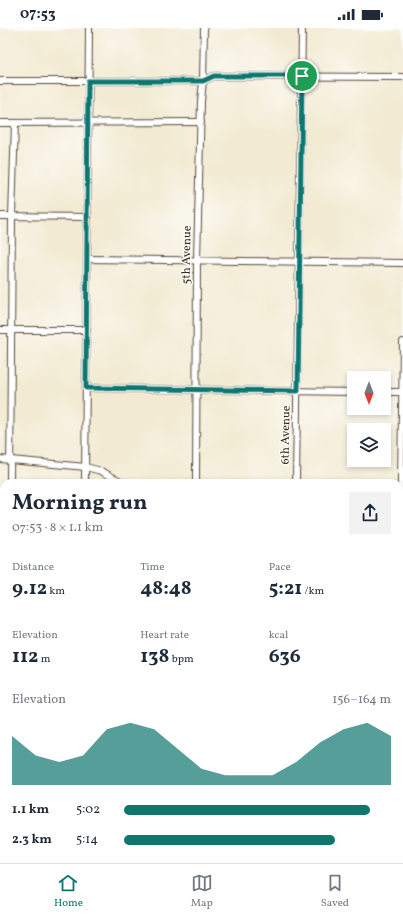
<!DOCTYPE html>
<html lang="en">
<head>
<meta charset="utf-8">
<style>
	body { margin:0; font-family:Vollkorn,serif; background:#f2f2f3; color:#1f2937; height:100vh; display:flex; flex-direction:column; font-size:15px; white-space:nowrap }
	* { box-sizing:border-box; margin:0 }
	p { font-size:13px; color:#747a83 }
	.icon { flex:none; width:22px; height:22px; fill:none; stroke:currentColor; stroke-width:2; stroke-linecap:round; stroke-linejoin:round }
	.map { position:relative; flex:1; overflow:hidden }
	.sheet { position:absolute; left:0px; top:451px; width:403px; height:384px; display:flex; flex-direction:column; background:#fff; border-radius:12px 12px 0 0; box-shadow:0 2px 6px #0003 }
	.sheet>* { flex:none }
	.needle { width:26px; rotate:180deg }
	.fabs { position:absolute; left:347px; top:343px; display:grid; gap:8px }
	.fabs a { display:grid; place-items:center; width:44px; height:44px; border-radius:0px; background:#fff; box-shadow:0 2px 6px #0003; font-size:20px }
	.pin { position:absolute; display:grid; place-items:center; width:34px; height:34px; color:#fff; margin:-17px; border:2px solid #fff; border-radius:50%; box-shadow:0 1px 4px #0007 }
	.round { display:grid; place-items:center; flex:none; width:42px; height:42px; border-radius:0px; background:#f2f2f3 }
	.headline { display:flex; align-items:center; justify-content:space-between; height:68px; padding:0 12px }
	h1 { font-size:22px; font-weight:700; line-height:30px }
	.stats { display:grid; grid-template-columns:repeat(3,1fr); gap:6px; height:68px; padding:4px 12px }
	.stats div { display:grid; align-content:center }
	.stats b { font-size:20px; font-weight:700 }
	.stats small { font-size:11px; font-weight:400 }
	.stats p { font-size:11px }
	.chart { height:112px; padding:8px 12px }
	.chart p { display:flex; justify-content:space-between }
	.chart svg { width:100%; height:72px; margin-top:4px; fill:#0f766e; opacity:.7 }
	ul { padding:0 12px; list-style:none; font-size:13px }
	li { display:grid; grid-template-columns:64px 48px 1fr; align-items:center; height:30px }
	li i { height:10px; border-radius:5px; background:#0f766e }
	.status { display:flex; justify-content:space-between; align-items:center; height:28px; padding:0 20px; background:#fff; direction:ltr }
	.status svg { height:11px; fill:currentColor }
	.menu { display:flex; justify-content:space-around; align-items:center; height:56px; border-top:1px solid #e0e1e3; background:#fff; font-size:11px; color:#747a83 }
	.menu a { display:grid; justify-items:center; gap:2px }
	.menu .active { color:#0f766e }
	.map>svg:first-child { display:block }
</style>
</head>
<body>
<div class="status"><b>07:53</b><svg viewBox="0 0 49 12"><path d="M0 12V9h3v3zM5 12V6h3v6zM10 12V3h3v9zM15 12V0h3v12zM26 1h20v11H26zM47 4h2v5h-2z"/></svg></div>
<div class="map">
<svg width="403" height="835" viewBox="0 0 403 835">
	<rect width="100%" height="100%" fill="#fdfcf7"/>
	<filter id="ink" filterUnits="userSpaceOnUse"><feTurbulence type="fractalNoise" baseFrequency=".025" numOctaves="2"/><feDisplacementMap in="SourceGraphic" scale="8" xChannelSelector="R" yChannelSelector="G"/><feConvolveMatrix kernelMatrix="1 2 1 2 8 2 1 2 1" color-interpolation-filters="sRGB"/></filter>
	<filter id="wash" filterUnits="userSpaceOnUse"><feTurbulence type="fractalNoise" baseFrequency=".012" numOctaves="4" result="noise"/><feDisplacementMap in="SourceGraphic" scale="16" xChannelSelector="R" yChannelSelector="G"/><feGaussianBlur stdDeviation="0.9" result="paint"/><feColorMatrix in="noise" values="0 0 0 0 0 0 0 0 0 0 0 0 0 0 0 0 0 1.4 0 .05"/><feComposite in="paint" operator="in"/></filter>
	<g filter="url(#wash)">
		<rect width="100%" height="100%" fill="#f2ead2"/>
		<rect fill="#f7d0c9" x="274" y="831" width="32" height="4"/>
	</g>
	<g filter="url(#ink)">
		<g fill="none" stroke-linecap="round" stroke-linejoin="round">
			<defs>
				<g id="minor">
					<path d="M0 53H203L214 48 403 49"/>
					<path d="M0 95 201 94"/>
					<path d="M0 188 88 189"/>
					<path d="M87 231 403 235"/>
					<path d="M0 302H87"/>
					<path d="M86 360 354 364"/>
					<path d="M384 364H403"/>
					<path d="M0 431 86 439 101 443 124 455"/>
					<path d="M10 455 12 188 15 95"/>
					<path d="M85 455 89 0"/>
					<path d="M196 455 197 232 201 73 203 53 204 0"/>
					<path d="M296 455 302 0"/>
					<path d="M0 586H4"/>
					<path d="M399 594 403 314"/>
					<path d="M0 664H4"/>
					<path d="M399 667H403"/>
					<path d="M0 777H4"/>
					<path d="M399 778H403"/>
					<path d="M10 831V835"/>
					<path d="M85 831V835"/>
					<path d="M159 831V835"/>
					<path d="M309 831V835"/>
					<path d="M234 835V831"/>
					<path d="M383 835V831"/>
				</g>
			</defs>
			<use href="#minor" stroke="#564739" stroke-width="8"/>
			<use href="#minor" stroke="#fff" stroke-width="6"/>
		</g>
	</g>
	<g fill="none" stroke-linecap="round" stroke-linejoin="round" filter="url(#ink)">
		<defs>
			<path id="route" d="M214 48H302L298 363 86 360 88 53H203Z"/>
		</defs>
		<use href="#route" stroke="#fff" stroke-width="8"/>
		<use href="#route" stroke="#0f766e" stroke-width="5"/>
	</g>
	<g text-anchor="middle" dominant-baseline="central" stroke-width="3" stroke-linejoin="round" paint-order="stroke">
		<g font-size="12" fill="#3b2a1e" stroke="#fdfcf7">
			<text transform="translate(187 227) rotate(-89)">5th Avenue</text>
			<text transform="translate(286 407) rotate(-89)">6th Avenue</text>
		</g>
	</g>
</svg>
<div class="fabs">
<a><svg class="needle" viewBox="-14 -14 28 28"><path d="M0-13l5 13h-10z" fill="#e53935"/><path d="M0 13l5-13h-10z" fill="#747a83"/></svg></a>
<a><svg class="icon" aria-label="layers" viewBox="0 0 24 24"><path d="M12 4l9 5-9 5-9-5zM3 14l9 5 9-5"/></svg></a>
</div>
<div class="pin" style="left:302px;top:48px;background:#1e9e55"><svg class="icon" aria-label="arrive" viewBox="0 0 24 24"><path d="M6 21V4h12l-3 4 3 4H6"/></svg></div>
<section class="sheet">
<div class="headline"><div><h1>Morning run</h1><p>07:53 · 8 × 1.1 km</p></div><a class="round"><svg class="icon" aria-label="share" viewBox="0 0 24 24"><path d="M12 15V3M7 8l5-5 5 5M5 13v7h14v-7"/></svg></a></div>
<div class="stats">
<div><p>Distance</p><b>9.12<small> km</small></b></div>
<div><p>Time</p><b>48:48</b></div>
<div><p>Pace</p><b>5:21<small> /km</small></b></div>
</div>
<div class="stats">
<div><p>Elevation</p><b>112<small> m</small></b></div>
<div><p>Heart rate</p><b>138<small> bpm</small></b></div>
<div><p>kcal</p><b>636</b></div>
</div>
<div class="chart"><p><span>Elevation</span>156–164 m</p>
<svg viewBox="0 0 160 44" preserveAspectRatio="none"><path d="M0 44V14L10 26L20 30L30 26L40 10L50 6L60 10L70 22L80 34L90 38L100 38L110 38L120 30L130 18L140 10L150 6L160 14V44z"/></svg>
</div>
<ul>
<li><b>1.1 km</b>5:02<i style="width:92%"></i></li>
<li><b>2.3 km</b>5:14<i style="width:79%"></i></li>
</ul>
</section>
</div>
<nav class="menu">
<a class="active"><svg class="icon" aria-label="home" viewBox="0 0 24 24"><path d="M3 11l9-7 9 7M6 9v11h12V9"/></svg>Home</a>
<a><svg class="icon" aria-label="map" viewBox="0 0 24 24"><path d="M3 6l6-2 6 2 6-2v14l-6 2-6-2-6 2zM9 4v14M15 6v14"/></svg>Map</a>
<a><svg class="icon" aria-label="saved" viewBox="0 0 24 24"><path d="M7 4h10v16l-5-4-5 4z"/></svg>Saved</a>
</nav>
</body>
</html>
